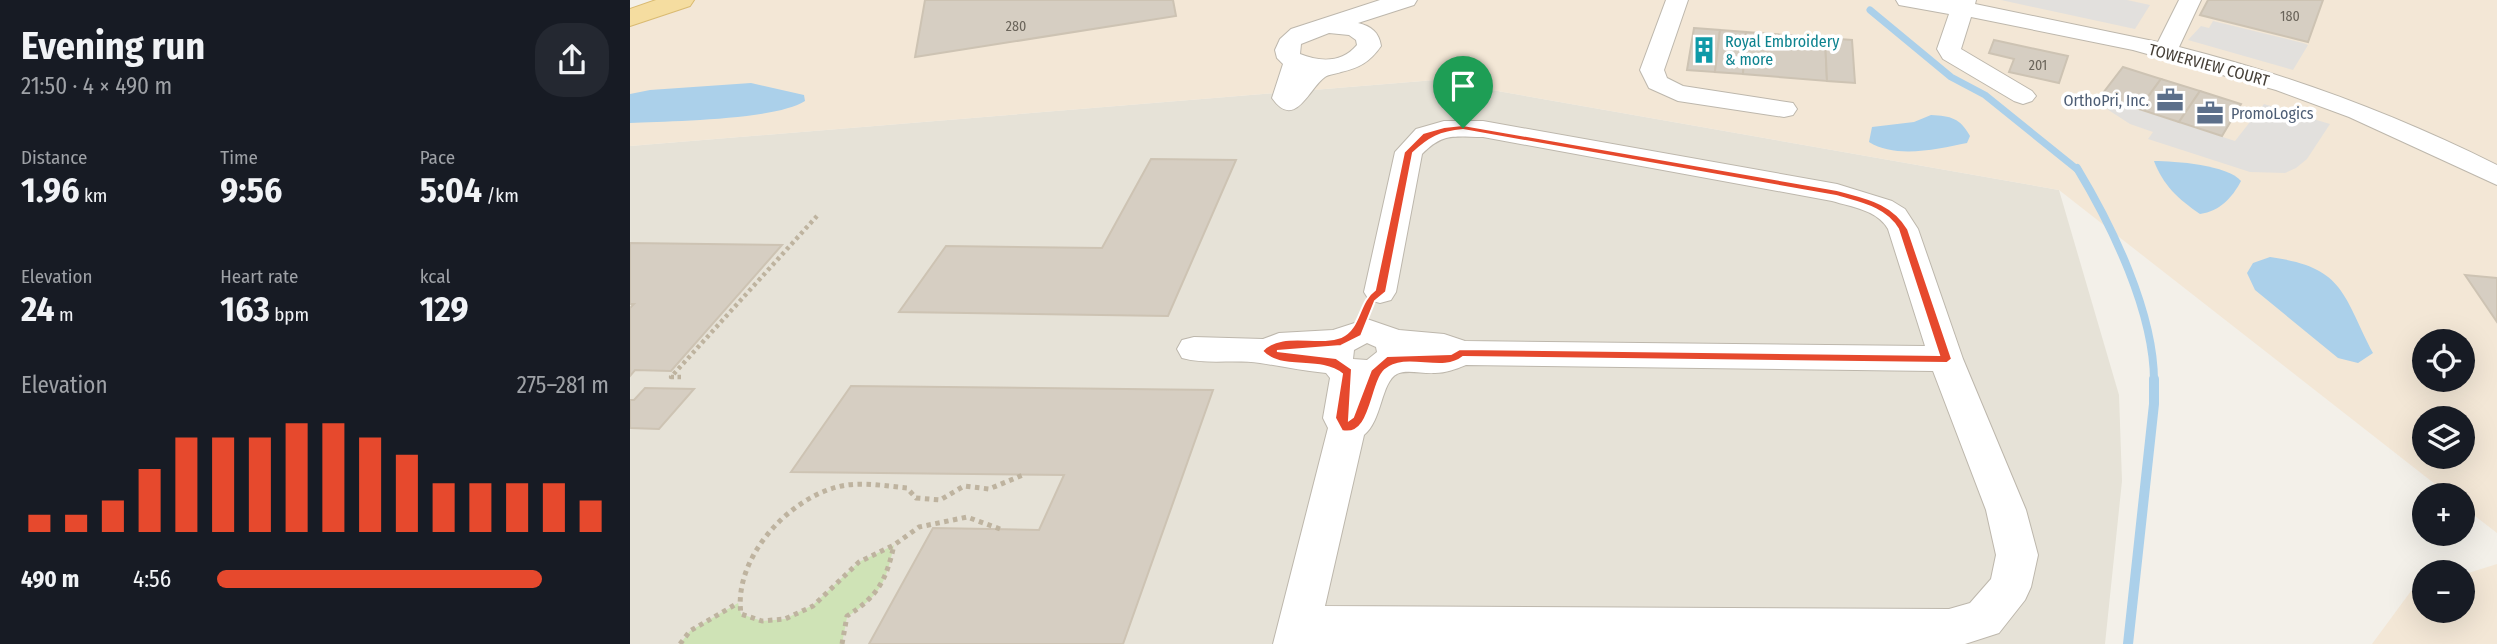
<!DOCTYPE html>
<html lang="en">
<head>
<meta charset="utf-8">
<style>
	body { margin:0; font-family:"Fira Sans Condensed",sans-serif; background:#242831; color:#f1f3f6; height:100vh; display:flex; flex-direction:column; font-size:26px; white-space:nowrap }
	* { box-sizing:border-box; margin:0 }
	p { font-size:23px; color:#9ea1a6 }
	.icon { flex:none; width:38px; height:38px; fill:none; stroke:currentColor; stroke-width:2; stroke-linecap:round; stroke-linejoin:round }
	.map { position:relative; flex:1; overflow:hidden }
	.sheet { display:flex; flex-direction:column; background:#171b24; width:630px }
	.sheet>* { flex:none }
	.buttons { position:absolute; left:1782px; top:329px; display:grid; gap:14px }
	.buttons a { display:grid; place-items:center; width:63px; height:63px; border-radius:50%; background:#171b24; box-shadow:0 7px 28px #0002; font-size:35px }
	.pin { position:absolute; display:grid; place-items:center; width:60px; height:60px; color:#fff; margin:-72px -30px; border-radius:50% 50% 50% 0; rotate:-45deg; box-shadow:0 0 7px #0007 }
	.pin .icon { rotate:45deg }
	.round { display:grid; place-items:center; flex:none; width:74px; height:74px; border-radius:28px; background:#242831 }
	.head { display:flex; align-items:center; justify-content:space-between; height:119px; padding:0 21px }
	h1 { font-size:38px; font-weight:700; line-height:52px }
	.metrics { display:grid; grid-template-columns:repeat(3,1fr); gap:10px; height:119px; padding:7px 21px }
	.metrics div { display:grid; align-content:center }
	.metrics b { font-size:35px; font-weight:700 }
	.metrics small { font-size:19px; font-weight:400 }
	.metrics p { font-size:19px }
	.chart { height:196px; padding:14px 21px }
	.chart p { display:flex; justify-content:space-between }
	.chart svg { width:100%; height:126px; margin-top:7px; stroke:#e6492d; stroke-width:6 }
	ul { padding:0 21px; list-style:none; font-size:23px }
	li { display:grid; grid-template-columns:112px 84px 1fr; align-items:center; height:52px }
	li i { height:18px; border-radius:9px; background:#e6492d }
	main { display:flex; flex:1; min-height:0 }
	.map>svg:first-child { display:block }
</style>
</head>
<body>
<main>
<section class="sheet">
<div class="head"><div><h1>Evening run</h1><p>21:50 · 4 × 490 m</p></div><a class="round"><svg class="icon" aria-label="share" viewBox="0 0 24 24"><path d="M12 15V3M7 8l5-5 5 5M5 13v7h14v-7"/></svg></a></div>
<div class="metrics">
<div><p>Distance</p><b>1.96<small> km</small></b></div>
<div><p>Time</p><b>9:56</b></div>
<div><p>Pace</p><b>5:04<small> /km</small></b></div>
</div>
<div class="metrics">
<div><p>Elevation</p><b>24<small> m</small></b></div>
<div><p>Heart rate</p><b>163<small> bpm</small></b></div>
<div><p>kcal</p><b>129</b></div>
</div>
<div class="chart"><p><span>Elevation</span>275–281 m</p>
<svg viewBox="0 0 160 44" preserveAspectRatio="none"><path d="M5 44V38M15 44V38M25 44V33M35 44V22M45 44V11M55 44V11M65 44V11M75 44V6M85 44V6M95 44V11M105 44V17M115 44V27M125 44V27M135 44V27M145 44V27M155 44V33"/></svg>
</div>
<ul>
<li><b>490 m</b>4:56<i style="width:83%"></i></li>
</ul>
</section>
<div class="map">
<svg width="1867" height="644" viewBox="0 0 1867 644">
	<rect width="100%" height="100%" fill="#f3f0e9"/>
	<path fill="#e6e2d7" d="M805 80 1429 190 1489 395 1492 481 1475 644H0V146Z"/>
	<g fill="#f3e7d6" fill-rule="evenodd">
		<path d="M28 0H1867V533L1832 506V495H1819L1429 190 805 80 0 146V9ZM1794 341H1832V380H1794ZM1794 418H1832V457H1794Z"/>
		<path d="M1867 564V644H1742L1781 591 1794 587V611H1832V575Z"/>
	</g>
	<path fill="#cfe3b6" d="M264 545C255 585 251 594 217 617L212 644H50L60 631 108 603 111 614 132 621 155 619 183 605 229 562Z"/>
	<g fill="#e2e0dd">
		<path d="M1371 0H1497L1520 5 1505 29Z"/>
		<path d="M1583 21 1673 43 1678 45 1663 70 1558 40 1571 26 1579 28Z"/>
		<path d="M1470 97 1605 141 1634 104 1700 124 1677 159 1666 168 1655 173 1620 172 1518 139 1523 132 1500 124 1463 100Z"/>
	</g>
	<g fill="#abd0ea">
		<path d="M121 83 174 95 175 101C146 120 39 121 0 123V94L20 90Z"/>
		<path d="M1301 115C1321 116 1330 118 1340 136L1337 143C1308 149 1266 159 1239 142L1242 127 1284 122Z"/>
		<path d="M1524 161C1545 161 1598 165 1611 181 1602 198 1590 211 1570 214 1548 199 1533 185 1524 161Z"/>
		<path d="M1640 257C1714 267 1712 293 1743 353L1728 363 1708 358 1625 290 1617 273 1623 263Z"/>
	</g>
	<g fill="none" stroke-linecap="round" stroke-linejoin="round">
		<path stroke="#abd0ea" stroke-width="7" d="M1240 10 1321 77 1355 95 1448 170"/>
		<path stroke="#abd0ea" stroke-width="8" d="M1447 168C1482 226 1524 312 1524 381"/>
		<path stroke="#abd0ea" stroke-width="10" d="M1498 644 1524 404V379"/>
	</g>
	<g fill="#d6cec2" stroke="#cdc3b3" stroke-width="2">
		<path d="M295 0H543L546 16 285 57Z"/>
		<path d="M1578 0H1693L1678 42 1570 15Z"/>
		<path d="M1064 28 1090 30 1085 72 1057 70Z"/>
		<path d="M1090 30 1116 32 1113 74 1085 72Z"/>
		<path d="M1116 32 1195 38 1197 81 1113 74Z"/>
		<path d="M1195 38 1222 40 1225 83 1197 81Z"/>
		<path d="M1364 40 1438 56 1429 83 1379 72 1384 59 1359 53Z"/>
		<path d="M1493 67 1531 79 1509 109 1470 97Z"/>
		<path d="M1531 79 1570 91 1549 122 1509 109Z"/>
		<path d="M1570 91 1611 104 1592 136 1549 122Z"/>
		<path d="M521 159 606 160 538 316 269 312 316 246 472 248Z"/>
		<path d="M0 243 152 245 41 371 5 370 0 376V308L4 304H0Z"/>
		<path d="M1835 275 1867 278V322Z"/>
		<path d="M221 386 583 390 493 644H239L303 528 409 530 434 475 161 472Z"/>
		<path d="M15 388 64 389 29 429 0 428V400H4Z"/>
	</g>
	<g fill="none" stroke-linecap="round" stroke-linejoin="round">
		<defs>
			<g id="minor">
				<path d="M750 0H787L784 5 728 23C741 26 749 32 751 46 740 62 729 68 711 72 706 74 699 74 695 77 679 88 665 131 642 98L653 64 647 58 645 50 650 39 661 29ZM699 33 719 35 726 40 727 45C712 63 690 62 670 54L671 44Z"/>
				<path d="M1036 0H1058L1034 70 1037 78 1053 86 1163 103 1167 109 1163 115 1154 117 1048 101 1019 88 1010 70Z"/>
				<path d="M1266 0H1346L1345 4 1528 42 1549 0H1571L1549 47C1660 75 1765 114 1867 165V185L1719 117 1646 90 1503 50 1341 17 1331 49 1402 91 1406 96 1402 101 1393 104 1384 101 1313 59 1307 49 1319 14 1269 5Z"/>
				<path d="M814 121H853L1207 184 1262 201 1275 209 1288 229 1333 359 1396 510 1408 555 1401 587 1395 600 1369 633 1335 644H643L698 428 693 418 700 378 696 373C673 371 651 366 630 363 604 359 577 365 552 358L547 349 552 340 564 337 633 339 649 333 703 330 737 319 769 330 814 334 835 341 1295 346 1258 229C1247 210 1222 207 1202 201L853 137C824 137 814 132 792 154L766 292 761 300 750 303 739 300 734 292 765 152 786 129ZM737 343 746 347 747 352 737 360 723 359 724 350ZM836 365 1303 371 1356 510 1366 555 1361 579 1340 603 1319 609 695 606 734 435C752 421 751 382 767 374 776 369 793 374 805 373 816 373 826 369 836 365Z"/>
			</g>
			<path id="major" d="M26 0H64L60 6 0 26V9Z"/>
		</defs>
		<use href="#minor" stroke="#bdb7ac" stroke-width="2"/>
		<use href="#major" stroke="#d9ba71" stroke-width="2"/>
		<path stroke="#beb39f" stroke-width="4.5" stroke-dasharray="3.5 3.5" stroke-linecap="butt" d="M51 377H41L187 216"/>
		<g stroke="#beb39f" stroke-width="5" stroke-dasharray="4.5 4.5" stroke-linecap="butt">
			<path d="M370 529 337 517 289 527 264 545 229 562 183 606 155 619 132 621 111 614C103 559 157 500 207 487 229 481 255 486 277 488L286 498 310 500 334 486 359 489 393 475"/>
			<path d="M50 644 60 631 108 603"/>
			<path d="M212 644 217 616C248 596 256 581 264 545"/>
		</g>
		<use href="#minor" fill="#fff" fill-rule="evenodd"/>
		<use href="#major" fill="#f5dda0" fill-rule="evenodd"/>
	</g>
	<path fill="#e6492d" stroke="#fff" stroke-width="2" fill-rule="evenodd" d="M833 125 1207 190C1236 198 1262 202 1278 229L1322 359 1317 363 833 357C812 374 776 352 755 370 740 384 742 438 712 431L705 418 712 374C690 356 650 372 632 351 651 330 687 346 711 337 731 328 728 302 745 290L774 152 793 133 814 127ZM833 130 1206 196C1229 203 1255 207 1268 229L1309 355 830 349 821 354 757 356 741 370 723 417 719 420 722 369 706 358 647 351 711 346 731 336 745 301 756 292 783 153C799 138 810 132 833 130Z"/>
	<defs>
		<symbol id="building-bare" viewBox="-9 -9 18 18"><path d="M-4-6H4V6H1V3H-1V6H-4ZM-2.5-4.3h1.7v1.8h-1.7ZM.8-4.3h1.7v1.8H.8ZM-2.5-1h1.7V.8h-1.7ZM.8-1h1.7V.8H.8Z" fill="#0f9aa8" stroke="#fff" stroke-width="2.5" paint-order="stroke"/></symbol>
		<symbol id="office-bare" viewBox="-9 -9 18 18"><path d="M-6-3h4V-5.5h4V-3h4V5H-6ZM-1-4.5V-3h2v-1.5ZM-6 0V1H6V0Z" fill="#5c6f8a" stroke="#fff" stroke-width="2.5" paint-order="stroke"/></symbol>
	</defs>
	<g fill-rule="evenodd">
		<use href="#building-bare" x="1055" y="31" width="38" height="38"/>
		<use href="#office-bare" x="1521" y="81" width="38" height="38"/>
		<use href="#office-bare" x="1561" y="94" width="38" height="38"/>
	</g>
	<g text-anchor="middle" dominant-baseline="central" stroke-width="7" stroke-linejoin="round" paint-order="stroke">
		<g font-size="14" fill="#6a645a">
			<text x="1660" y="16">180</text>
			<text x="386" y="26">280</text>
			<text x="1408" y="65">201</text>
		</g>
		<g font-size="16" fill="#0d838f" stroke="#fff" text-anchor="start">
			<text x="1095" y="41">Royal Embroidery<tspan x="1095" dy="18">&amp; more</tspan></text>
		</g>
		<g font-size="16" fill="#464038" stroke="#fff">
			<text transform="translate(1579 65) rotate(15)">TOWERVIEW COURT</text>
		</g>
		<g font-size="16" fill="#4e5e75" stroke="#fff" text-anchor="end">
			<text x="1519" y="100">OrthoPri, Inc.</text>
			<text x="1601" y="113" text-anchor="start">PromoLogics</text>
		</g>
	</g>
</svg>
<div class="buttons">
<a><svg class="icon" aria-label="locate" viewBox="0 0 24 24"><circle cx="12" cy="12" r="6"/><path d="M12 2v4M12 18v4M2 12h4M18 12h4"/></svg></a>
<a><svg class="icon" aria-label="layers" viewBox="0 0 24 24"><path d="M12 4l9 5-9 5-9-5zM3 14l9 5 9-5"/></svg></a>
<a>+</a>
<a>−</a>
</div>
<div class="pin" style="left:833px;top:128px;background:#1e9e55"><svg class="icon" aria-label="arrive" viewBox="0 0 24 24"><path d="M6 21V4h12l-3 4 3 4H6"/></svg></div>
</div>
</main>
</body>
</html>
